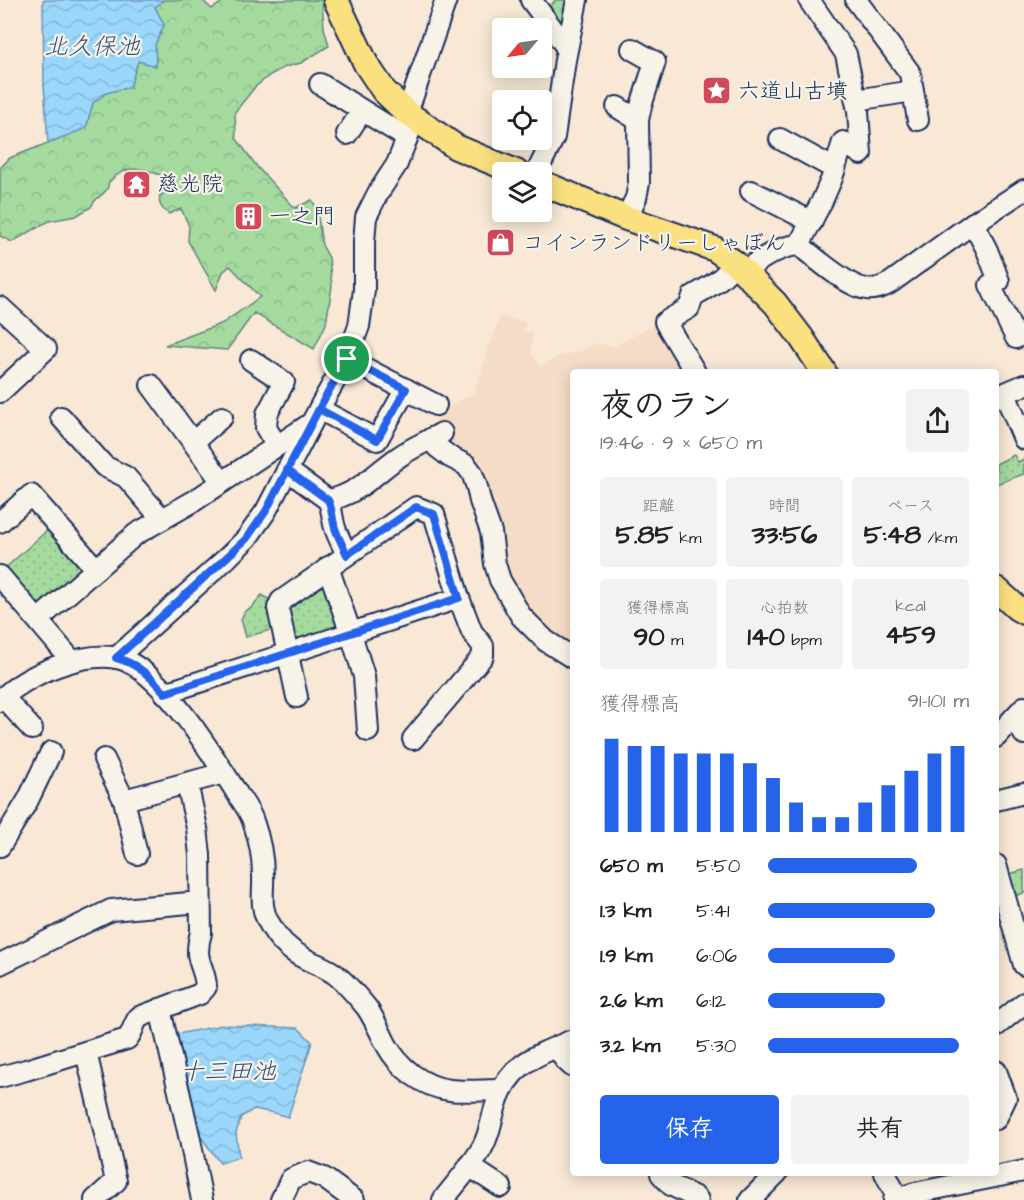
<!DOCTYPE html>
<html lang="ja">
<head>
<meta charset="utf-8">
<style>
	body { margin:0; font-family:"Architects Daughter","Klee One",sans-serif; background:#f2f2f2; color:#222; height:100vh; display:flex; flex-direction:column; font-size:22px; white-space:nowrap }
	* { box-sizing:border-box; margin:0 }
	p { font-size:20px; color:#767676 }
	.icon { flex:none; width:33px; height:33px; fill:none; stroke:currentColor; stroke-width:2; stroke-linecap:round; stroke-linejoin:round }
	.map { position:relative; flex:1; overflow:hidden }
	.panel { position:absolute; left:570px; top:369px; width:429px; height:807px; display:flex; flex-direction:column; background:#fff; border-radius:6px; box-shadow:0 3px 15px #0003 }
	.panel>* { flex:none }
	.needle { width:39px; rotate:241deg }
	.controls { position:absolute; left:492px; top:18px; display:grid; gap:12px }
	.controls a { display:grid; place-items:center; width:60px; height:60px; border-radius:6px; background:#fff; box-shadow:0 3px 15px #0003; font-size:30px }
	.pin { position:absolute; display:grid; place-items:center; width:51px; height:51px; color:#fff; margin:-26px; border:3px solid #fff; border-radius:50%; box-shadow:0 2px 6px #0007 }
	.round { display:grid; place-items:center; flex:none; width:63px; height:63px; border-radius:6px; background:#f2f2f2 }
	.overview { display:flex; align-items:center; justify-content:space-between; height:102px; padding:0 30px }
	h1 { font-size:33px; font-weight:800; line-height:45px }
	.stats { display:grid; grid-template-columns:repeat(3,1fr); gap:9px; height:102px; padding:6px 30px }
	.stats div { display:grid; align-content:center; border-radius:6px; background:#f2f2f2; text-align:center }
	.stats b { font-size:26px; font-weight:800 }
	.stats small { font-size:16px; font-weight:400 }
	.stats p { font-size:16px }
	.chart { height:168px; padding:12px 30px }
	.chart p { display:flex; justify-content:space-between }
	.chart svg { width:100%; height:108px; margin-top:6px; stroke:#2563eb; stroke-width:6 }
	.cta { display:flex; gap:12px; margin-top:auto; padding:12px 30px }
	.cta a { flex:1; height:69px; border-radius:6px; background:#2563eb; color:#fff; font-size:24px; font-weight:800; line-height:69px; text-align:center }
	.cta a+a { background:#f2f2f2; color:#222 }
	ul { padding:0 30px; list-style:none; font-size:20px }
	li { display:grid; grid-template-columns:96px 72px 1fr; align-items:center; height:45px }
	li i { height:15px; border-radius:8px; background:#2563eb }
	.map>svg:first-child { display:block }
</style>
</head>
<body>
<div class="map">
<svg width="1024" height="1200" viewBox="0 0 1024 1200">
	<defs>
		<pattern id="forest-crowns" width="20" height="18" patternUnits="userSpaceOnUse" patternTransform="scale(1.5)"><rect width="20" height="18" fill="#a4da9e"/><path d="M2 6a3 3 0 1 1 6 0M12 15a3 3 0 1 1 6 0" fill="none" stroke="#8dbb8a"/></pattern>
		<pattern id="park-dots" width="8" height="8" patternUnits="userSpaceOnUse" patternTransform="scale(1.5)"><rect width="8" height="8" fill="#a4da9e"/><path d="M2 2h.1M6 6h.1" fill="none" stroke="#8dbb8a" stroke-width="1.8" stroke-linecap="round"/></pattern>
		<pattern id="water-waves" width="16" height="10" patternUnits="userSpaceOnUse" patternTransform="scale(1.5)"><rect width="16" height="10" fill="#9ad7fb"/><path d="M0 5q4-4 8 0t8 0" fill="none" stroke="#84b9da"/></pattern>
	</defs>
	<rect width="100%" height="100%" fill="#f8e8d5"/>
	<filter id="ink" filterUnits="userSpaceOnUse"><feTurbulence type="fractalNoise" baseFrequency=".0167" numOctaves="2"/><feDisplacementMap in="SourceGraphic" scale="12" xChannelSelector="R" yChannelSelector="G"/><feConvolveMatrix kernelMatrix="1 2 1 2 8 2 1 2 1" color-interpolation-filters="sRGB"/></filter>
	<g filter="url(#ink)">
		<path fill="#f5dcc6" d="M500 316 525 322 524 331 533 332 531 352 540 367 562 355 579 352 597 343 613 347 659 322 688 372H573V653L547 637 551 631 545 620 533 621 517 602 457 454 434 416 474 393Z"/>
		<path fill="url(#forest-crowns)" stroke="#60847e" stroke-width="1.5" d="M164 0H202L212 9 225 0H322L324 28 329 46 301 63 285 67 270 75 255 87 235 112 236 138 258 168 295 208 312 200 317 209 322 245 329 258 332 286 326 324 314 349 254 313 227 350 165 345 223 323 260 297 230 266 223 272 216 290 188 241 189 226 181 209 169 214C161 208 158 205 160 195L167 192 160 175C144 168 124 165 111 180 106 185 110 183 107 189 102 197 96 196 91 207L76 216 49 221 12 242 0 236V168L10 158 86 128 93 103 106 93 130 87 138 61 156 66 155 45 164 25 155 7Z"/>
		<g fill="url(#park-dots)" stroke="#60847e" stroke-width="1.5">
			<path d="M555 0H572L566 23H557L547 11Z"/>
			<path d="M1014 455 1018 462 1024 459V474L996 484V464Z"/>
			<path d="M52 526 85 571 42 608 33 607 2 571Z"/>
			<path d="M328 578 346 628 298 644 294 639 285 613 290 602Z"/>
			<path d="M262 595 273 602 277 628 246 637 241 619 245 611 251 608Z"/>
			<path d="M1024 870V893L1011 897 1005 875Z"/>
		</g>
		<g fill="url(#water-waves)" stroke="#6794bc" stroke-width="1.5">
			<path d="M43 0H164L155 7 164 25 155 45 156 66 138 61 130 87 106 93 93 103 86 128 48 143 44 85Z"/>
			<path d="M222 1025 298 1028 312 1042 288 1117 274 1113 254 1109 241 1117 236 1133 239 1157 220 1163 196 1130 173 1035Z"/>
		</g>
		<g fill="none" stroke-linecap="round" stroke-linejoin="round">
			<defs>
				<g id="minor">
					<path d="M531 0 567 48"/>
					<path d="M856 0 910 73 918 120"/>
					<path d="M320 84 407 138"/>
					<path d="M856 100 913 91"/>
					<path d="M617 107 638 120"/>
					<path d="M347 134 362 111"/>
					<path d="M780 139 835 169"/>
					<path d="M537 172 554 137 565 60 577 0"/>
					<path d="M751 191 812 222"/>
					<path d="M626 218 636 198 639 183 638 120 641 106 655 62 632 49"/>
					<path d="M973 223 987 250 999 281 990 285 1016 338"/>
					<path d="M799 245 822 201 832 178 843 142 861 154 858 111 846 54 809 0"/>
					<path d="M744 272C760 259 779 246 799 245 814 257 849 288 867 289 875 290 883 287 890 283L969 226 1024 190"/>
					<path d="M0 307 46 349 0 392"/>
					<path d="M347 359 436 405"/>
					<path d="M251 360 284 382 267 414 266 428 277 446"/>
					<path d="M695 372 665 322 689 308 693 296C711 286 723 279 735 263"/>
					<path d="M151 385 222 482"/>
					<path d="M1005 394 1024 439"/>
					<path d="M996 397 1024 385"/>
					<path d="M319 409 377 440 406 389"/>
					<path d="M61 417 104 466 126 477 162 519"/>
					<path d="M432 438 437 447 450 457 466 465 472 473 477 487 480 501 491 532 495 564 500 580 521 616 546 641 573 658"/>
					<path d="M193 442 222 417"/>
					<path d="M287 470 328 500C332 507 332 518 335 528 338 537 343 546 347 555"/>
					<path d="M328 500C358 495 376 472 400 456 413 447 428 441 442 433"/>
					<path d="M0 522 31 495 96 569"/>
					<path d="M328 567 351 634 364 676 368 731"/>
					<path d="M0 576 72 661"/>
					<path d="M38 620 136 534 194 501 310 424"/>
					<path d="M116 658 228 557 247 538 266 511 321 405 347 359 359 326 364 290V242L366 217 378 193 397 164 409 133 407 113 446 0"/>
					<path d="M165 693 459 598"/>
					<path d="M3 697 32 729"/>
					<path d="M297 697 278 608 281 601 416 507 434 514 459 598 467 619 472 632 483 646V656L413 739"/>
					<path d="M0 701C23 675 90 647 124 660 163 675 213 755 235 790 241 800 250 811 253 821 259 838 263 857 263 875 264 893 259 906 269 923 277 938 288 950 304 958 314 964 326 967 336 975 347 984 358 997 367 1008 375 1020 380 1032 386 1044 399 1068 423 1087 450 1090 466 1092 484 1090 500 1090"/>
					<path d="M1015 717 1024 734"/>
					<path d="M996 737 1024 707"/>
					<path d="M104 759 124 800 137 854"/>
					<path d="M124 800 224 773"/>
					<path d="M996 800 1024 793"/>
					<path d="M0 846 28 800 51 752"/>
					<path d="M996 865 1024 965"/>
					<path d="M0 964 111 910 200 902"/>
					<path d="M160 1009 189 1135 202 1200"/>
					<path d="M996 1026 1024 1003"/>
					<path d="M557 1047 565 1060 573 1067"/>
					<path d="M86 1052 116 1181 95 1200"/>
					<path d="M996 1071 1006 1098 996 1119"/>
					<path d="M0 1077 26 1070 127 1039C133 1033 133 1024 139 1017L200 994 206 987C206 974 199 965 198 953 198 946 199 939 201 933L200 855 197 828 187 783"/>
					<path d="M469 1166 501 1187"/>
					<path d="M662 1173 661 1174 671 1185 695 1197 698 1200"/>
					<path d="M885 1173 898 1199"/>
					<path d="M281 1200 291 1179 308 1172 324 1178 354 1200"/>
					<path d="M443 1200C456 1183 471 1167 482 1148 490 1134 491 1120 496 1105 508 1064 537 1055 573 1040"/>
					<path d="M750 1200 777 1173"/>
					<path d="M894 1200 915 1193 1024 1171"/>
				</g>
				<g id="major">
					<path d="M336 0 366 64 384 91 407 113 456 147 516 172"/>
					<path d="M542 183 626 218 715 249 735 263 775 303 801 337 824 372"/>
					<path d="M996 589 1017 608 1024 612"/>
				</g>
			</defs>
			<use href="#minor" stroke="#1b2f5e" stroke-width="24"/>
			<use href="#major" stroke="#1b2f5e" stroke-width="28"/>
			<use href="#minor" stroke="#f7f3e8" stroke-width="20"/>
			<use href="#major" stroke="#fbe080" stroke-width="24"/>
		</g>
	</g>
	<g fill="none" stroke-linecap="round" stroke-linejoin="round" filter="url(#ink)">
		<defs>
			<path id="route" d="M347 359 321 405 266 511 247 538 228 556 116 658C137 663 151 677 165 693L459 598 434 514 416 507 347 555C343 546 338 537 335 528 332 518 332 507 328 500L287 470 319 409 377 440 406 389 347 359"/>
		</defs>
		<use href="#route" stroke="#fff" stroke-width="12"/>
		<use href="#route" stroke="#2563eb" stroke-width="8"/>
	</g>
	<defs>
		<symbol id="sight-square" viewBox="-11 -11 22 22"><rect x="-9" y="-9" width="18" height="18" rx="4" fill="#d1495b" stroke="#f7f3e8"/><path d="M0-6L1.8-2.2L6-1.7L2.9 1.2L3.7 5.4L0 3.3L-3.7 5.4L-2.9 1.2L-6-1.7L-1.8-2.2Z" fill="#fff"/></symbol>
		<symbol id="temple-square" viewBox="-11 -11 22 22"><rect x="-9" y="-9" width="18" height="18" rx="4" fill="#d1495b" stroke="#f7f3e8"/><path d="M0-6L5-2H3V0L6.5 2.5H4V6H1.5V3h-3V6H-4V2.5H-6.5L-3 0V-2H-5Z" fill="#fff"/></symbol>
		<symbol id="building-square" viewBox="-11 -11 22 22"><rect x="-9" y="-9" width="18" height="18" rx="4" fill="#d1495b" stroke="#f7f3e8"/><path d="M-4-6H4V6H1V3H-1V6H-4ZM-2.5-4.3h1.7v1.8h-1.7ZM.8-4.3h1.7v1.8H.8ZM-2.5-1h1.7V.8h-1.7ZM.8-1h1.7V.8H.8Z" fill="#fff"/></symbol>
		<symbol id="shop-square" viewBox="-11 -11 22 22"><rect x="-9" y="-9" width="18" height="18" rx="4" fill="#d1495b" stroke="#f7f3e8"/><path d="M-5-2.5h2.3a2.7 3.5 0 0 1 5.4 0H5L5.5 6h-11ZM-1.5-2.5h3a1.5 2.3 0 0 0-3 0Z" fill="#fff"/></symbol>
	</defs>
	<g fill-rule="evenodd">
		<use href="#sight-square" x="700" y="74" width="33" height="33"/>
		<use href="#temple-square" x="120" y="168" width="33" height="33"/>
		<use href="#building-square" x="232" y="200" width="33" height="33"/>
		<use href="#shop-square" x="484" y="226" width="33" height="33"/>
	</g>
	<g text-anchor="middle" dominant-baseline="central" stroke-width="4.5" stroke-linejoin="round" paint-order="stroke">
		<g font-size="22" fill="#1b2f5e" stroke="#f7f3e8" text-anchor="start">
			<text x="738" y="91">六道山古墳</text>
			<text x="157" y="184">慈光院</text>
			<text x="269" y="216">一之門</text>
			<text x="522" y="243">コインランドリーしゃぼん</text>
		</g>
		<g font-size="24" font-style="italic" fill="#34517d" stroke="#f7f3e8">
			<text x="92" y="47">北久保池</text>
			<text x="228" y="1072">十三田池</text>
		</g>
	</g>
</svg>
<div class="controls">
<a><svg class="needle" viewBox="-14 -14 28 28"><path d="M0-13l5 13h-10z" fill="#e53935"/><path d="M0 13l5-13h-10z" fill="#767676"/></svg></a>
<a><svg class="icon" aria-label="locate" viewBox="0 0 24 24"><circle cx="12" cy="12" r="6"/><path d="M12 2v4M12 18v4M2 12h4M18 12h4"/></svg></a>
<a><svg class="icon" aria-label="layers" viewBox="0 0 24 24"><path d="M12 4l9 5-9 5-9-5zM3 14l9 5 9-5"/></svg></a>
</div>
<div class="pin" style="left:347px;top:359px;background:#1e9e55"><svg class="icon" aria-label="arrive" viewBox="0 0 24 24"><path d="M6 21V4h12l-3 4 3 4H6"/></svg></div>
<section class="panel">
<div class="overview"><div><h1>夜のラン</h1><p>19:46 · 9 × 650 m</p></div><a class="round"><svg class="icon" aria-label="share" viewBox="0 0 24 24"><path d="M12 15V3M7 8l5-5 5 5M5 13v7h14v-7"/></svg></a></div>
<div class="stats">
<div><p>距離</p><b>5.85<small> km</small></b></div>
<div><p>時間</p><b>33:56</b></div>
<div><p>ペース</p><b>5:48<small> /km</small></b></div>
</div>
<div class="stats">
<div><p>獲得標高</p><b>90<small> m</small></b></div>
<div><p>心拍数</p><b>140<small> bpm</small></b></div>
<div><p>kcal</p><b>459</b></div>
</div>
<div class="chart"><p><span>獲得標高</span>91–101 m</p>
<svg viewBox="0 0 160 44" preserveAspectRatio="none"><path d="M5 44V6M15 44V9M25 44V9M35 44V12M45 44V12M55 44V12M65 44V16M75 44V22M85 44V32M95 44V38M105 44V38M115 44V32M125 44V25M135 44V19M145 44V12M155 44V9"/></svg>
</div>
<ul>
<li><b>650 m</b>5:50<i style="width:74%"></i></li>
<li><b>1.3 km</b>5:41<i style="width:83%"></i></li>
<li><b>1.9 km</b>6:06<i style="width:63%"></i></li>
<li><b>2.6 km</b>6:12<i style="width:58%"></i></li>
<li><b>3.2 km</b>5:30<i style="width:95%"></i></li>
</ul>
<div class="cta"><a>保存</a><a>共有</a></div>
</section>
</div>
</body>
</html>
